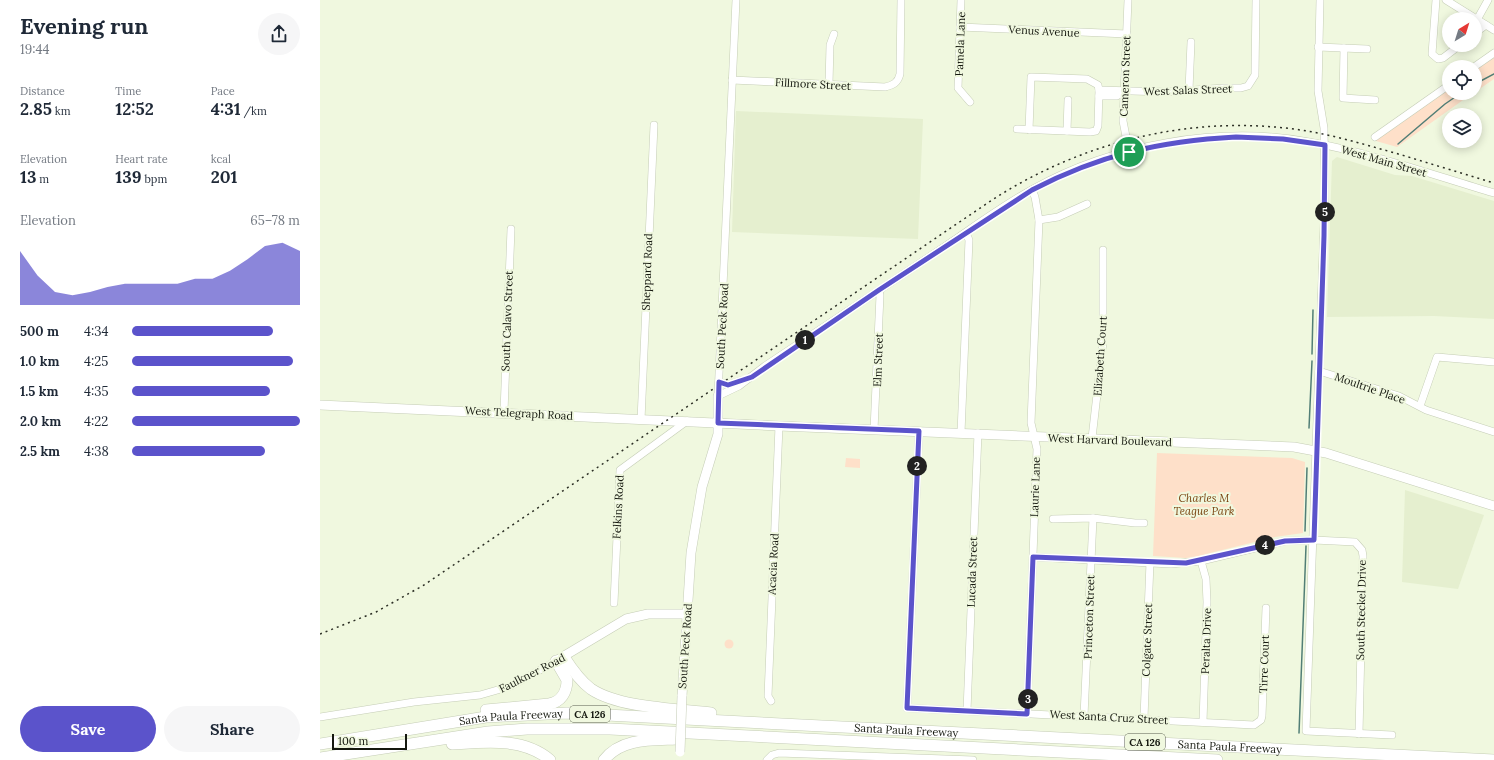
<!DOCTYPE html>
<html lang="en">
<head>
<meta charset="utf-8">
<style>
	body { margin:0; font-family:Lora,serif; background:#f6f6f7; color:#1f2937; height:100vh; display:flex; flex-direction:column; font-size:15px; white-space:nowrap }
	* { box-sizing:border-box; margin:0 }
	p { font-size:13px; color:#747a83 }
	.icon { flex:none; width:22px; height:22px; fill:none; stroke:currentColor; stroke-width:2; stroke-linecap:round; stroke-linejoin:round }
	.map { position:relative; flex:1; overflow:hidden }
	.details { display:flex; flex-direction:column; background:#fff; width:320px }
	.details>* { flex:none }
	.needle { width:26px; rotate:38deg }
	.controls { position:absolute; left:1122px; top:12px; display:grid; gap:8px }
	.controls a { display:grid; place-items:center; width:40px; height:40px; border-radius:50%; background:#fff; box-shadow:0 2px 10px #0003; font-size:20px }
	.scale { position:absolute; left:12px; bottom:10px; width:75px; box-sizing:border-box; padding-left:4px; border:2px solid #15180f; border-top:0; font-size:11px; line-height:14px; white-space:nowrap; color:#15180f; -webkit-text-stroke:3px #f0f8df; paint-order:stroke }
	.pin { position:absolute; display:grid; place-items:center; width:34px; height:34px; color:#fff; margin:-17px; border:2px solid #fff; border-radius:50%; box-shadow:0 1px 4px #0007 }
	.km { position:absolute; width:20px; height:20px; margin:-10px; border-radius:50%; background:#222; color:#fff; font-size:11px; line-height:20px; text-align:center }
	.round { display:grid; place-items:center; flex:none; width:42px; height:42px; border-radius:21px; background:#f6f6f7 }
	.summary { display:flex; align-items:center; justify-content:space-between; height:68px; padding:0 20px }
	h1 { font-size:22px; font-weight:800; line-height:30px }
	.figures { display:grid; grid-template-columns:repeat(3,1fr); gap:6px; height:68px; padding:4px 20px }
	.figures div { display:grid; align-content:center }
	.figures b { font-size:17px; font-weight:800 }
	.figures small { font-size:11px; font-weight:400 }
	.figures p { font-size:11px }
	.chart { height:112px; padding:8px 20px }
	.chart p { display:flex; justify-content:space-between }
	.chart svg { width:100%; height:72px; margin-top:4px; fill:#5b53cb; opacity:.7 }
	.cta { display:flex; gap:8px; margin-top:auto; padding:8px 20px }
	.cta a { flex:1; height:46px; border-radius:24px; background:#5b53cb; color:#fff; font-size:16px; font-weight:800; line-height:46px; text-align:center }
	.cta a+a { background:#f6f6f7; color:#1f2937 }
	ul { padding:0 20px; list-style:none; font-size:13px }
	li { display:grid; grid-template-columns:64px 48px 1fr; align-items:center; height:30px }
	li i { height:10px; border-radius:5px; background:#5b53cb }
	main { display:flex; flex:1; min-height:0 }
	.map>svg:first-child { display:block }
</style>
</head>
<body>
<main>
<section class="details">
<div class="summary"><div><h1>Evening run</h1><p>19:44</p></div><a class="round"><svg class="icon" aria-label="share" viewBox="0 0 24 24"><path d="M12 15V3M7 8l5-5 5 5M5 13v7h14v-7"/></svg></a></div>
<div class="figures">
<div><p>Distance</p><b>2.85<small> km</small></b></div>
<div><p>Time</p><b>12:52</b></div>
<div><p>Pace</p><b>4:31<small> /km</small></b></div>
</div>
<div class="figures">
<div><p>Elevation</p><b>13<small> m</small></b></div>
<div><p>Heart rate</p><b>139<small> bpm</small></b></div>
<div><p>kcal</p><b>201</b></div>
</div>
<div class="chart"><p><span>Elevation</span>65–78 m</p>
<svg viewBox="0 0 160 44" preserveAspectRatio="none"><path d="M0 44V11L10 26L20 36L30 38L40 36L50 33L60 31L70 31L80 31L90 31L100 28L110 28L120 23L130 16L140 8L150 6L160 11V44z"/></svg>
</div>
<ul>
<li><b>500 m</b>4:34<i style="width:84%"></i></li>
<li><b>1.0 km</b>4:25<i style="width:96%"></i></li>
<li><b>1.5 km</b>4:35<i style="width:82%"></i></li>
<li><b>2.0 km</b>4:22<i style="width:100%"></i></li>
<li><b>2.5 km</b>4:38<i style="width:79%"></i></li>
</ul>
<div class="cta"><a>Save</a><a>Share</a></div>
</section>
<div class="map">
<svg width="1174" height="760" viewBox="0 0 1174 760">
	<rect width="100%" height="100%" fill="#f0f8df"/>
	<g fill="#e5efcf">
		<path d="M416 111 603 119 598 239 412 232Z"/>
		<path d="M1017 157 1075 175 1092 176 1174 201V319L1114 316 1007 317 1012 161Z"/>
		<path d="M1085 490 1164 515 1138 589 1082 582Z"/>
	</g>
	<g fill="#fee0c9">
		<path d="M1174 56V79L1155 92V69Z"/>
		<path d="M1129 88V93H1153L1077 147 1056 141 1055 140Z"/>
		<path d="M837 453 972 458 985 462 983 533 955 537 878 556 866 558 833 556Z"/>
		<path d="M526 458 540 459V468L525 467Z"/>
		<circle cx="409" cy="644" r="4.5"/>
	</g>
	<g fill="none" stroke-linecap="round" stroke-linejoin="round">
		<g stroke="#517e76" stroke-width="1.5">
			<path d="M1155 84 1174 74"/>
			<path d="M1078 144 1125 104 1141 93"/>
			<path d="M992 354 993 310"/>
			<path d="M989 428 992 361"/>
			<path d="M985 531 987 468"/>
			<path d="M979 733 986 546"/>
		</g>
		<defs>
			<g id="minor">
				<path d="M416 0 398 396 419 386 445 366C501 329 556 292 612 255 646 233 678 208 713 189 791 145 900 125 989 142 1052 153 1113 175 1174 193"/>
				<path d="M641 0 638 88 650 102"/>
				<path d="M808 0 803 121 809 152"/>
				<path d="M1000 0 998 91 1004 128 1005 195 986 731 1072 735"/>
				<path d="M1116 0 1112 54 1118 59 1123 58 1140 45"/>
				<path d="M1126 0 1174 30"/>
				<path d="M1158 18 1168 0"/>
				<path d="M640 27 807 34"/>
				<path d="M1155 33 1166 25"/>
				<path d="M998 47 1047 49"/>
				<path d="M1024 48 1023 98 1055 100"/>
				<path d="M1154 67 1174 53"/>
				<path d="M412 80 565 87C573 85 578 83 580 74L581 0"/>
				<path d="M509 84 510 45 514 34"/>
				<path d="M779 90 845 92 904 88H921L928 86 935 75 936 0"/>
				<path d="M869 90 871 42"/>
				<path d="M779 96H797L804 91"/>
				<path d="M697 129 770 132 776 131 778 126 779 90 778 85 767 79 711 77 709 130"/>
				<path d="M747 131 748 100"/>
				<path d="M1055 137 1129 85"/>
				<path d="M719 220 738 217 767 204"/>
				<path d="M999 371 1079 396 1106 410 1174 432"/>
				<path d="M399 382 408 385 423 380"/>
				<path d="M1100 406 1117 357 1174 362"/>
				<path d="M184 412 191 229"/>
				<path d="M321 420 334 125"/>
				<path d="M554 430 560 295 559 291"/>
				<path d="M599 431 587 708 934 725 941 720 942 716 946 608"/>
				<path d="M641 433 649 240 646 233"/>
				<path d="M772 438 783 342V250"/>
				<path d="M733 519 773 518 815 523H824"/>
				<path d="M713 557 851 564 881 561 965 541 994 540 1035 542 1042 550 1043 556 1039 734"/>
				<path d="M881 561 886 579 887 602 883 722"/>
				<path d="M294 603 300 470 367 421"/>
				<path d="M451 701 448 696 459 426"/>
				<path d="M647 711 658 433"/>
				<path d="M707 714 717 449 711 423 719 220 715 197 712 190"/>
				<path d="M764 716 773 518"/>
				<path d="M0 717 94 702 160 695 191 686 236 661"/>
				<path d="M824 718 830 562"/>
				<path d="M447 760 452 755 459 753 653 760"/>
			</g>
			<g id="major">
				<path d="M0 405 459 426 974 447 1006 453 1174 506"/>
				<path d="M239 659 306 619 328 614H367"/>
				<path d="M362 696 371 553 382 487 398 434V396"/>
			</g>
			<g id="highway">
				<path d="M244 657C251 668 260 681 271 689 299 708 358 709 391 713"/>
				<path d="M166 710 229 704C241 702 247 692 247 680L236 661"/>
				<path id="s1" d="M0 744 166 717 247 713 1174 760"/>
				<path d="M132 744C165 742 203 737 230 760"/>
				<path d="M0 758 168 732 207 729H290L897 760"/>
				<path d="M284 760C301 738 331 740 356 739"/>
			</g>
		</defs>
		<use href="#minor" stroke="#c5cdb6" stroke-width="8"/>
		<use href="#major" stroke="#c5cdb6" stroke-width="10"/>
		<use href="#highway" stroke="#c5cdb6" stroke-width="12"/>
		<use href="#minor" stroke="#fff" stroke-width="7"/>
		<use href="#major" stroke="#fff" stroke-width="9"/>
		<use href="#highway" stroke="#fff" stroke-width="11"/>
		<path stroke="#2c2f25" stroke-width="1.5" stroke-dasharray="2 4" stroke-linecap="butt" d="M0 634 56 612 104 585 672 200C765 140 877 113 987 131 1017 136 1046 145 1075 153 1108 163 1141 173 1174 183"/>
		<defs>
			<path id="major-bridge" d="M360 752 362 696"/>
		</defs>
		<use href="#major-bridge" stroke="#c5cdb6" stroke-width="10" stroke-linecap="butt"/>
		<use href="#major-bridge" stroke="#fff" stroke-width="9"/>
	</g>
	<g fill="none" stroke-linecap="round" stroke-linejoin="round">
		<defs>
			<path id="route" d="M916 137 963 139 1005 145 1004 236 994 540 965 541 866 563 713 557 707 714 587 708 599 431 398 423 399 382 408 385 432 377 559 290 712 190C779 155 840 141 916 137Z"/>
		</defs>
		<use href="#route" stroke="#fff" stroke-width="8"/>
		<use href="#route" stroke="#5b53cb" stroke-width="5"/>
	</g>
	<g text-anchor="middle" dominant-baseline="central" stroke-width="4" stroke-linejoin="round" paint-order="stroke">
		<g fill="#f0f8df" stroke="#575b4d" stroke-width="1">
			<rect x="250" y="706" width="40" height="16" rx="3"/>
			<rect x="805" y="734" width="40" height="16" rx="3"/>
		</g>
		<g font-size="10" font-weight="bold" fill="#15180f">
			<text x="270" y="714">CA 126</text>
			<text x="825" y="742">CA 126</text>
		</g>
		<g font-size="11" fill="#15180f" stroke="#f0f8df">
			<text transform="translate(724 31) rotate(3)">Venus Avenue</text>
			<text transform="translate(640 44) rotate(-88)">Pamela Lane</text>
			<text transform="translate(805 76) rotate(-88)">Cameron Street</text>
			<text transform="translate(493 84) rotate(3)">Fillmore Street</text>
			<text transform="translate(868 90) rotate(-2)">West Salas Street</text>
			<text transform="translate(1064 161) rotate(16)">West Main Street</text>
			<text transform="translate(327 272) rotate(-88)">Sheppard Road</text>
			<text transform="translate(187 321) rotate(-88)">South Calavo Street</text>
			<text transform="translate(402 326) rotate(-87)">South Peck Road</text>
			<text transform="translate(780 356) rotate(-86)">Elizabeth Court</text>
			<text transform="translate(558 360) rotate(-88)">Elm Street</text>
			<text transform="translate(1050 388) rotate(19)">Moultrie Place</text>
			<text transform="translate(199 413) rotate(3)">West Telegraph Road</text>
			<text transform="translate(790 440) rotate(2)">West Harvard Boulevard</text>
			<text transform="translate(715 487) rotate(-88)">Laurie Lane</text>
			<text transform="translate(298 507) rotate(-87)">Felkins Road</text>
			<text transform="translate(453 564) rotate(-87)">Acacia Road</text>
			<text transform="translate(652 572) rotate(-88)">Lucada Street</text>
			<text transform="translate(1041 610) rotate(-89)">South Steckel Drive</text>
			<text transform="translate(769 617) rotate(-88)">Princeton Street</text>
			<text transform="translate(827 640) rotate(-88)">Colgate Street</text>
			<text transform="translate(886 641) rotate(-88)">Peralta Drive</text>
			<text transform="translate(365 646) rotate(-86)">South Peck Road</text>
			<text transform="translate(944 664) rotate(-88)">Tirre Court</text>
			<text transform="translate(212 673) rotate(-27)">Faulkner Road</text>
			<text stroke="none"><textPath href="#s1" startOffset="193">Santa Paula Freeway</textPath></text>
			<text transform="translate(789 717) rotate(3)">West Santa Cruz Street</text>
			<text stroke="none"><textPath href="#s1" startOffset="589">Santa Paula Freeway</textPath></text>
			<text stroke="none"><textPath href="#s1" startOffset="913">Santa Paula Freeway</textPath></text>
		</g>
		<g font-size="11" font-style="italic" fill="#7b4613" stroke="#f0f8df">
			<text x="884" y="498">Charles M<tspan x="884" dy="13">Teague Park</tspan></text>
		</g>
	</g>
</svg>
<div class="controls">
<a><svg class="needle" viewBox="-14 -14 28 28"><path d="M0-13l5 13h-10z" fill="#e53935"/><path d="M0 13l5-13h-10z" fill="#747a83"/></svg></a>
<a><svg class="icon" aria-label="locate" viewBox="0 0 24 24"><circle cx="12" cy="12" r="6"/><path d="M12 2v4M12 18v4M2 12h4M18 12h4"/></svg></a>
<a><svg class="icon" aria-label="layers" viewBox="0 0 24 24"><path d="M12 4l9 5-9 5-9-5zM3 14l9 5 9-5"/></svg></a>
</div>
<div class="scale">100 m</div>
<div class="pin" style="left:809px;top:152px;background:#1e9e55"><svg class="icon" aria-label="arrive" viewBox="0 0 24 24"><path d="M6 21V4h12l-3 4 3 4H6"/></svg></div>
<b class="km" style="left:485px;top:340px">1</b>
<b class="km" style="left:597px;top:466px">2</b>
<b class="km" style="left:708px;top:699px">3</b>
<b class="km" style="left:945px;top:545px">4</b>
<b class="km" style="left:1005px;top:212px">5</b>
</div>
</main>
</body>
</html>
